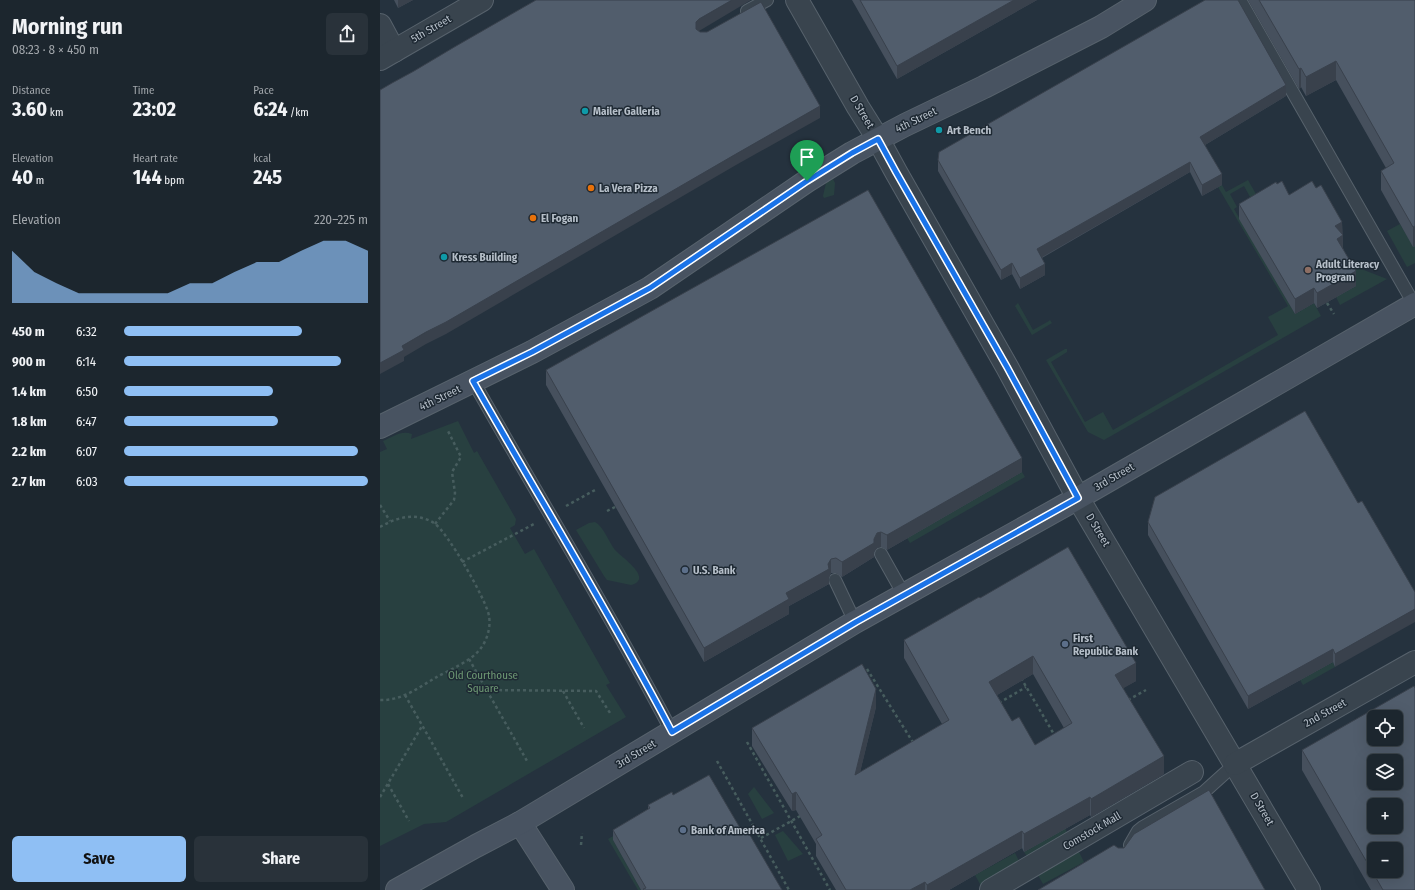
<!DOCTYPE html>
<html lang="en">
<head>
<meta charset="utf-8">
<style>
	body { margin:0; font-family:"Fira Sans Condensed",sans-serif; background:#29323a; color:#f1f3f6; height:100vh; display:flex; flex-direction:column; font-size:15px; white-space:nowrap }
	* { box-sizing:border-box; margin:0 }
	p { font-size:13px; color:#a0a5aa }
	.icon { flex:none; width:22px; height:22px; fill:none; stroke:currentColor; stroke-width:2; stroke-linecap:round; stroke-linejoin:round }
	.map { position:relative; flex:1; overflow:hidden }
	.details { display:flex; flex-direction:column; background:#1c262e; width:380px }
	.details>* { flex:none }
	.controls { position:absolute; left:987px; top:710px; display:grid; gap:8px }
	.controls a { display:grid; place-items:center; width:36px; height:36px; border-radius:6px; background:#1c262e; box-shadow:0 4px 16px #0002,0 0 0 1px #3a434a; font-size:20px }
	.pin { position:absolute; display:grid; place-items:center; width:34px; height:34px; color:#fff; margin:-41px -17px; border-radius:50% 50% 50% 0; rotate:-45deg; box-shadow:0 0 4px #0007 }
	.pin .icon { rotate:45deg }
	.round { display:grid; place-items:center; flex:none; width:42px; height:42px; border-radius:6px; background:#29323a }
	.summary { display:flex; align-items:center; justify-content:space-between; height:68px; padding:0 12px }
	h1 { font-size:22px; font-weight:700; line-height:30px }
	.metrics { display:grid; grid-template-columns:repeat(3,1fr); gap:6px; height:68px; padding:4px 12px }
	.metrics div { display:grid; align-content:center }
	.metrics b { font-size:20px; font-weight:700 }
	.metrics small { font-size:11px; font-weight:400 }
	.metrics p { font-size:11px }
	.chart { height:112px; padding:8px 12px }
	.chart p { display:flex; justify-content:space-between }
	.chart svg { width:100%; height:72px; margin-top:4px; fill:#8fbff4; opacity:.7 }
	.action { display:flex; gap:8px; margin-top:auto; padding:8px 12px }
	.action a { flex:1; height:46px; border-radius:6px; background:#8fbff4; color:#111; font-size:16px; font-weight:700; line-height:46px; text-align:center }
	.action a+a { background:#29323a; color:#f1f3f6 }
	ul { padding:0 12px; list-style:none; font-size:13px }
	li { display:grid; grid-template-columns:64px 48px 1fr; align-items:center; height:30px }
	li i { height:10px; border-radius:5px; background:#8fbff4 }
	main { display:flex; flex:1; min-height:0 }
	.map>svg:first-child { display:block }
</style>
</head>
<body>
<main>
<section class="details">
<div class="summary"><div><h1>Morning run</h1><p>08:23 · 8 × 450 m</p></div><a class="round"><svg class="icon" aria-label="share" viewBox="0 0 24 24"><path d="M12 15V3M7 8l5-5 5 5M5 13v7h14v-7"/></svg></a></div>
<div class="metrics">
<div><p>Distance</p><b>3.60<small> km</small></b></div>
<div><p>Time</p><b>23:02</b></div>
<div><p>Pace</p><b>6:24<small> /km</small></b></div>
</div>
<div class="metrics">
<div><p>Elevation</p><b>40<small> m</small></b></div>
<div><p>Heart rate</p><b>144<small> bpm</small></b></div>
<div><p>kcal</p><b>245</b></div>
</div>
<div class="chart"><p><span>Elevation</span>220–225 m</p>
<svg viewBox="0 0 160 44" preserveAspectRatio="none"><path d="M0 44V12L10 25L20 32L30 38L40 38L50 38L60 38L70 38L80 32L90 32L100 25L110 19L120 19L130 12L140 6L150 6L160 12V44z"/></svg>
</div>
<ul>
<li><b>450 m</b>6:32<i style="width:73%"></i></li>
<li><b>900 m</b>6:14<i style="width:89%"></i></li>
<li><b>1.4 km</b>6:50<i style="width:61%"></i></li>
<li><b>1.8 km</b>6:47<i style="width:63%"></i></li>
<li><b>2.2 km</b>6:07<i style="width:96%"></i></li>
<li><b>2.7 km</b>6:03<i style="width:100%"></i></li>
</ul>
<div class="action"><a>Save</a><a>Share</a></div>
</section>
<div class="map">
<svg width="1035" height="890" viewBox="0 0 1035 890">
	<rect width="100%" height="100%" fill="#25323e"/>
	<g fill="#284040">
		<path d="M453 179 455 183 454 195 444 198 443 196 446 183Z"/>
		<path d="M868 180 880 201 874 204 864 186 850 194 857 207 854 209 915 314 934 303 941 316 724 440 708 432 666 360 685 349H687V352L671 362 705 422 723 412 733 430 898 335 888 317 908 306 838 187 842 185 846 192Z"/>
		<path d="M1020 224 1033 246H1035V263L1027 267 1007 231Z"/>
		<path d="M971 265 1007 279 960 305 956 297 976 286Z"/>
		<path d="M638 303 653 330 669 321 670 320 672 323 652 335 635 306Z"/>
		<path d="M78 421 94 453 97 451 136 519 135 525 130 528 145 554 154 549 230 683 226 685 246 717 66 822 44 824 0 846V452L7 449 3 441C13 437 21 430 32 434L31 439Z"/>
		<path d="M642 472 645 477 530 543 527 538Z"/>
		<path d="M215 522C224 527 228 541 235 550 240 556 275 579 251 585L227 580 224 576 196 530 209 523Z"/>
		<path d="M953 662 955 667 923 685 920 680Z"/>
		<path d="M374 787 394 813 382 819 368 794Z"/>
		<path d="M268 816 233 840 261 890H258L228 839Z"/>
		<path d="M685 828 689 836 649 859 644 852Z"/>
		<path d="M403 831 423 854 408 861 395 835Z"/>
		<path d="M699 852 704 862 663 884 658 875Z"/>
		<path d="M635 853 640 863 601 886 595 875Z"/>
	</g>
	<g fill="none" stroke-linecap="round" stroke-linejoin="round">
		<defs>
			<g id="lane">
				<path d="M860 0 1034 304"/>
				<path d="M367 11 387 0"/>
				<path d="M93 381C159 498 230 613 292 732"/>
				<path d="M501 554 524 595"/>
				<path d="M455 580 475 622"/>
				<path d="M750 845 758 831 763 827 824 792 855 764"/>
			</g>
			<g id="street">
				<path d="M417 0 478 107 498 139 516 172 627 367 698 498 929 890"/>
				<path d="M0 25 14 51"/>
				<path d="M0 59 102 0"/>
				<path d="M855 764 1035 662"/>
				<path d="M611 890 812 772"/>
			</g>
			<g id="secondary">
				<path d="M0 427 152 352 270 288 427 181 472 153 525 125 604 87 721 27 765 0"/>
				<path d="M140 823 183 890"/>
				<path d="M17 890 96 846 140 823 475 622 698 498 1035 304"/>
			</g>
		</defs>
		<use href="#lane" stroke="#57626c" stroke-width="14"/>
		<use href="#street" stroke="#57626c" stroke-width="24"/>
		<use href="#secondary" stroke="#57626c" stroke-width="24"/>
		<g stroke="#475d5e" stroke-width="2.5" stroke-dasharray="3 3" stroke-linecap="butt">
			<path d="M947 303 954 314"/>
			<path d="M0 505 10 521"/>
			<path d="M186 506 215 490"/>
			<path d="M227 511 235 507"/>
			<path d="M55 524 74 500 75 493 72 472 81 457 68 431"/>
			<path d="M0 527C17 517 36 512 54 523 67 531 107 601 109 616 111 627 107 640 101 648 92 661 69 670 55 678 38 688 21 701 0 700"/>
			<path d="M82 562 154 524"/>
			<path d="M89 659 147 761"/>
			<path d="M487 669 534 744"/>
			<path d="M641 678 675 736"/>
			<path d="M107 690 216 691 230 713"/>
			<path d="M183 691 204 728"/>
			<path d="M25 695 83 798"/>
			<path d="M748 700 766 690"/>
			<path d="M619 703 646 687"/>
			<path d="M367 742 450 890"/>
			<path d="M337 761 409 890"/>
			<path d="M8 784 29 821"/>
			<path d="M0 797 42 726"/>
			<path d="M381 838 422 815"/>
			<path d="M201 845 202 833"/>
		</g>
		<use href="#lane" stroke="#39444e" stroke-width="12"/>
		<use href="#street" stroke="#39444e" stroke-width="22"/>
		<use href="#secondary" stroke="#485361" stroke-width="22"/>
	</g>
	<g fill="#46505d" fill-rule="evenodd">
		<path d="M14 0H33L18 8Z"/>
		<path d="M472 0H657L517 79Z"/>
		<path d="M868 0H1035V246L1033 247 1001 190V171L1006 168 956 80 926 96 921 87 919 89Z"/>
		<path d="M906 96 825 145 842 185 822 196 810 172 662 258 665 275 640 289 632 274 621 280 558 171V160Z"/>
		<path d="M897 184 909 195 936 188 962 222 963 248 976 286 937 308 934 303 915 314 859 219V204Z"/>
		<path d="M166 370 642 472 507 550 501 547 497 548 494 552V557L462 577 456 573H451L449 578V584L409 606V614L324 662 166 385Z"/>
		<path d="M978 503 955 667 953 662 868 709 768 535V522Z"/>
		<path d="M600 598 756 681 743 688 784 774 711 817 710 815 644 852 642 848 569 890H456L436 856V844L416 810 412 811 372 746V728L496 707 480 772 562 724 524 658V640ZM653 674 684 728 655 745 632 721 617 695Z"/>
		<path d="M922 750 1035 890H991L922 770Z"/>
		<path d="M293 795 363 833 402 890H261L233 840V830L268 809V805Z"/>
	</g>
	<g fill="#39414c">
		<path d="M18 0H33L18 8Z"/>
		<path d="M352 0H371L319 31 316 34V22L319 19Z"/>
		<path d="M634 0H657L517 79V66Z"/>
		<path d="M956 61V80L926 96V77Z"/>
		<path d="M921 68V87L919 89V69Z"/>
		<path d="M906 85V96L820 148V137Z"/>
		<path d="M440 106V118L356 165 66 334 46 344 24 357V361L0 374V363L22 346 356 154Z"/>
		<path d="M810 162V172L657 260V249Z"/>
		<path d="M842 174V185L822 196V185Z"/>
		<path d="M962 222 963 250 955 241V226Z"/>
		<path d="M1035 226V246L1033 247V227Z"/>
		<path d="M632 263V274L621 280V270Z"/>
		<path d="M665 264V275L640 289V278Z"/>
		<path d="M976 271V286L937 308V293Z"/>
		<path d="M934 288V303L915 314V299Z"/>
		<path d="M642 458V472L507 550V535Z"/>
		<path d="M501 532V547L497 548 494 552V557L462 577V562L494 539 497 533Z"/>
		<path d="M451 559V573L449 578V584L409 606V614L324 662V648L406 593 448 564Z"/>
		<path d="M1035 609V622L955 667V654Z"/>
		<path d="M953 649V662L868 709V696Z"/>
		<path d="M653 656V674L609 700V682Z"/>
		<path d="M756 663V681L735 693V675Z"/>
		<path d="M496 689V707L475 793V775Z"/>
		<path d="M784 756V774L711 817V799Z"/>
		<path d="M416 792V810L412 811V794Z"/>
		<path d="M710 797V815L644 852V834Z"/>
		<path d="M642 831V848L569 890H547V885Z"/>
		<path d="M545 882V890H530Z"/>
	</g>
	<g fill="#515d6c" stroke="#39414c" fill-rule="evenodd">
		<path d="M156 0H352L319 19 316 22V29L320 32H327L381 2 440 106 356 154 66 322 46 332 22 346 24 350 0 363V90L12 83 34 71 76 46Z"/>
		<path d="M480 0H634L517 66Z"/>
		<path d="M825 0H858L906 85 820 137 842 174 822 185 810 162 657 249 665 264 640 278 632 263 621 270 558 160 559 152Z"/>
		<path d="M879 0H1035V226L1033 227 1001 171 1014 163 956 61 926 77 921 68 919 69Z"/>
		<path d="M902 181 909 195 932 181 936 188 941 185 962 222 955 226 963 235 957 239 976 271 937 293 934 288 915 299 859 204 896 182 897 184Z"/>
		<path d="M488 190 642 458 507 535 501 532 497 533 494 539V543L462 562 456 558 451 559 448 564 449 569 406 593 409 599 324 648 166 370Z"/>
		<path d="M925 411 978 503 982 501 1035 592V609L955 654 953 649 868 696 768 522 775 497Z"/>
		<path d="M688 547 756 663 735 675 784 756 711 799 710 797 644 834 642 831 547 885 545 882 530 890H466L436 839 442 835 416 792 412 794 372 728 482 664 496 689 475 775 569 720 524 640 599 597 600 598ZM653 656 692 723 655 745 639 717 632 721 609 682Z"/>
		<path d="M1034 686 1035 688V890H1003L922 750ZM994 717H1016V739H994ZM994 761H1016V783H994ZM994 805H1016V827H994ZM994 849H1016V871H994Z"/>
		<path d="M329 775 363 833 367 830 402 890H264L263 889 266 888 233 830 270 808 268 805 292 792 293 795Z"/>
		<path d="M829 790 885 890H658L734 845 738 848H744L754 834Z"/>
	</g>
	<g fill="none" stroke-linecap="round" stroke-linejoin="round">
		<defs>
			<path id="route" d="M498 139 516 172 627 367 698 498 476 622 292 732C230 613 159 498 93 381L152 352 270 288 427 181 472 153Z"/>
		</defs>
		<use href="#route" stroke="#fff" stroke-width="8"/>
		<use href="#route" stroke="#1a73e8" stroke-width="5"/>
	</g>
	<g fill="#0f9aa8" stroke="#1e2933" stroke-width="1.5">
		<circle cx="205" cy="111" r="4"/>
		<circle cx="559" cy="130" r="4"/>
		<circle cx="64" cy="257" r="4"/>
	</g>
	<g fill="#e8710a" stroke="#1e2933" stroke-width="1.5">
		<circle cx="211" cy="188" r="4"/>
		<circle cx="153" cy="218" r="4"/>
	</g>
	<circle fill="#8d6e63" stroke="#1e2933" stroke-width="1.5" cx="928" cy="270" r="4"/>
	<g fill="#5c6f8a" stroke="#1e2933" stroke-width="1.5">
		<circle cx="305" cy="570" r="4"/>
		<circle cx="685" cy="644" r="4"/>
		<circle cx="303" cy="830" r="4"/>
	</g>
	<g text-anchor="middle" dominant-baseline="central" stroke-width="3" stroke-linejoin="round" paint-order="stroke">
		<g font-size="11" fill="#b6bfc9" stroke="#1e2933">
			<text transform="translate(51 29) rotate(-30)">5th Street</text>
			<text transform="translate(482 112) rotate(59)">D Street</text>
			<text transform="translate(536 120) rotate(-26)">4th Street</text>
			<text transform="translate(60 398) rotate(-26)">4th Street</text>
			<text transform="translate(734 477) rotate(-30)">3rd Street</text>
			<text transform="translate(718 530) rotate(59)">D Street</text>
			<text transform="translate(945 713) rotate(-29)">2nd Street</text>
			<text transform="translate(256 754) rotate(-31)">3rd Street</text>
			<text transform="translate(882 809) rotate(60)">D Street</text>
			<text transform="translate(712 831) rotate(-30)">Comstock Mall</text>
		</g>
		<g font-size="11" font-weight="bold" fill="#b6bfc9" stroke="#1e2933" text-anchor="start">
			<text x="213" y="111">Mailer Galleria</text>
			<text x="567" y="130">Art Bench</text>
			<text x="219" y="188">La Vera Pizza</text>
			<text x="161" y="218">El Fogan</text>
			<text x="72" y="257">Kress Building</text>
			<text x="936" y="264">Adult Literacy<tspan x="936" dy="13">Program</tspan></text>
			<text x="313" y="570">U.S. Bank</text>
			<text x="693" y="638">First<tspan x="693" dy="13">Republic Bank</tspan></text>
			<text x="311" y="830">Bank of America</text>
		</g>
		<g font-size="11" fill="#6e9974" stroke="#1e2933">
			<text x="103" y="675">Old Courthouse<tspan x="103" dy="13">Square</tspan></text>
		</g>
	</g>
</svg>
<div class="controls">
<a><svg class="icon" aria-label="locate" viewBox="0 0 24 24"><circle cx="12" cy="12" r="6"/><path d="M12 2v4M12 18v4M2 12h4M18 12h4"/></svg></a>
<a><svg class="icon" aria-label="layers" viewBox="0 0 24 24"><path d="M12 4l9 5-9 5-9-5zM3 14l9 5 9-5"/></svg></a>
<a>+</a>
<a>−</a>
</div>
<div class="pin" style="left:427px;top:181px;background:#1e9e55"><svg class="icon" aria-label="arrive" viewBox="0 0 24 24"><path d="M6 21V4h12l-3 4 3 4H6"/></svg></div>
</div>
</main>
</body>
</html>
